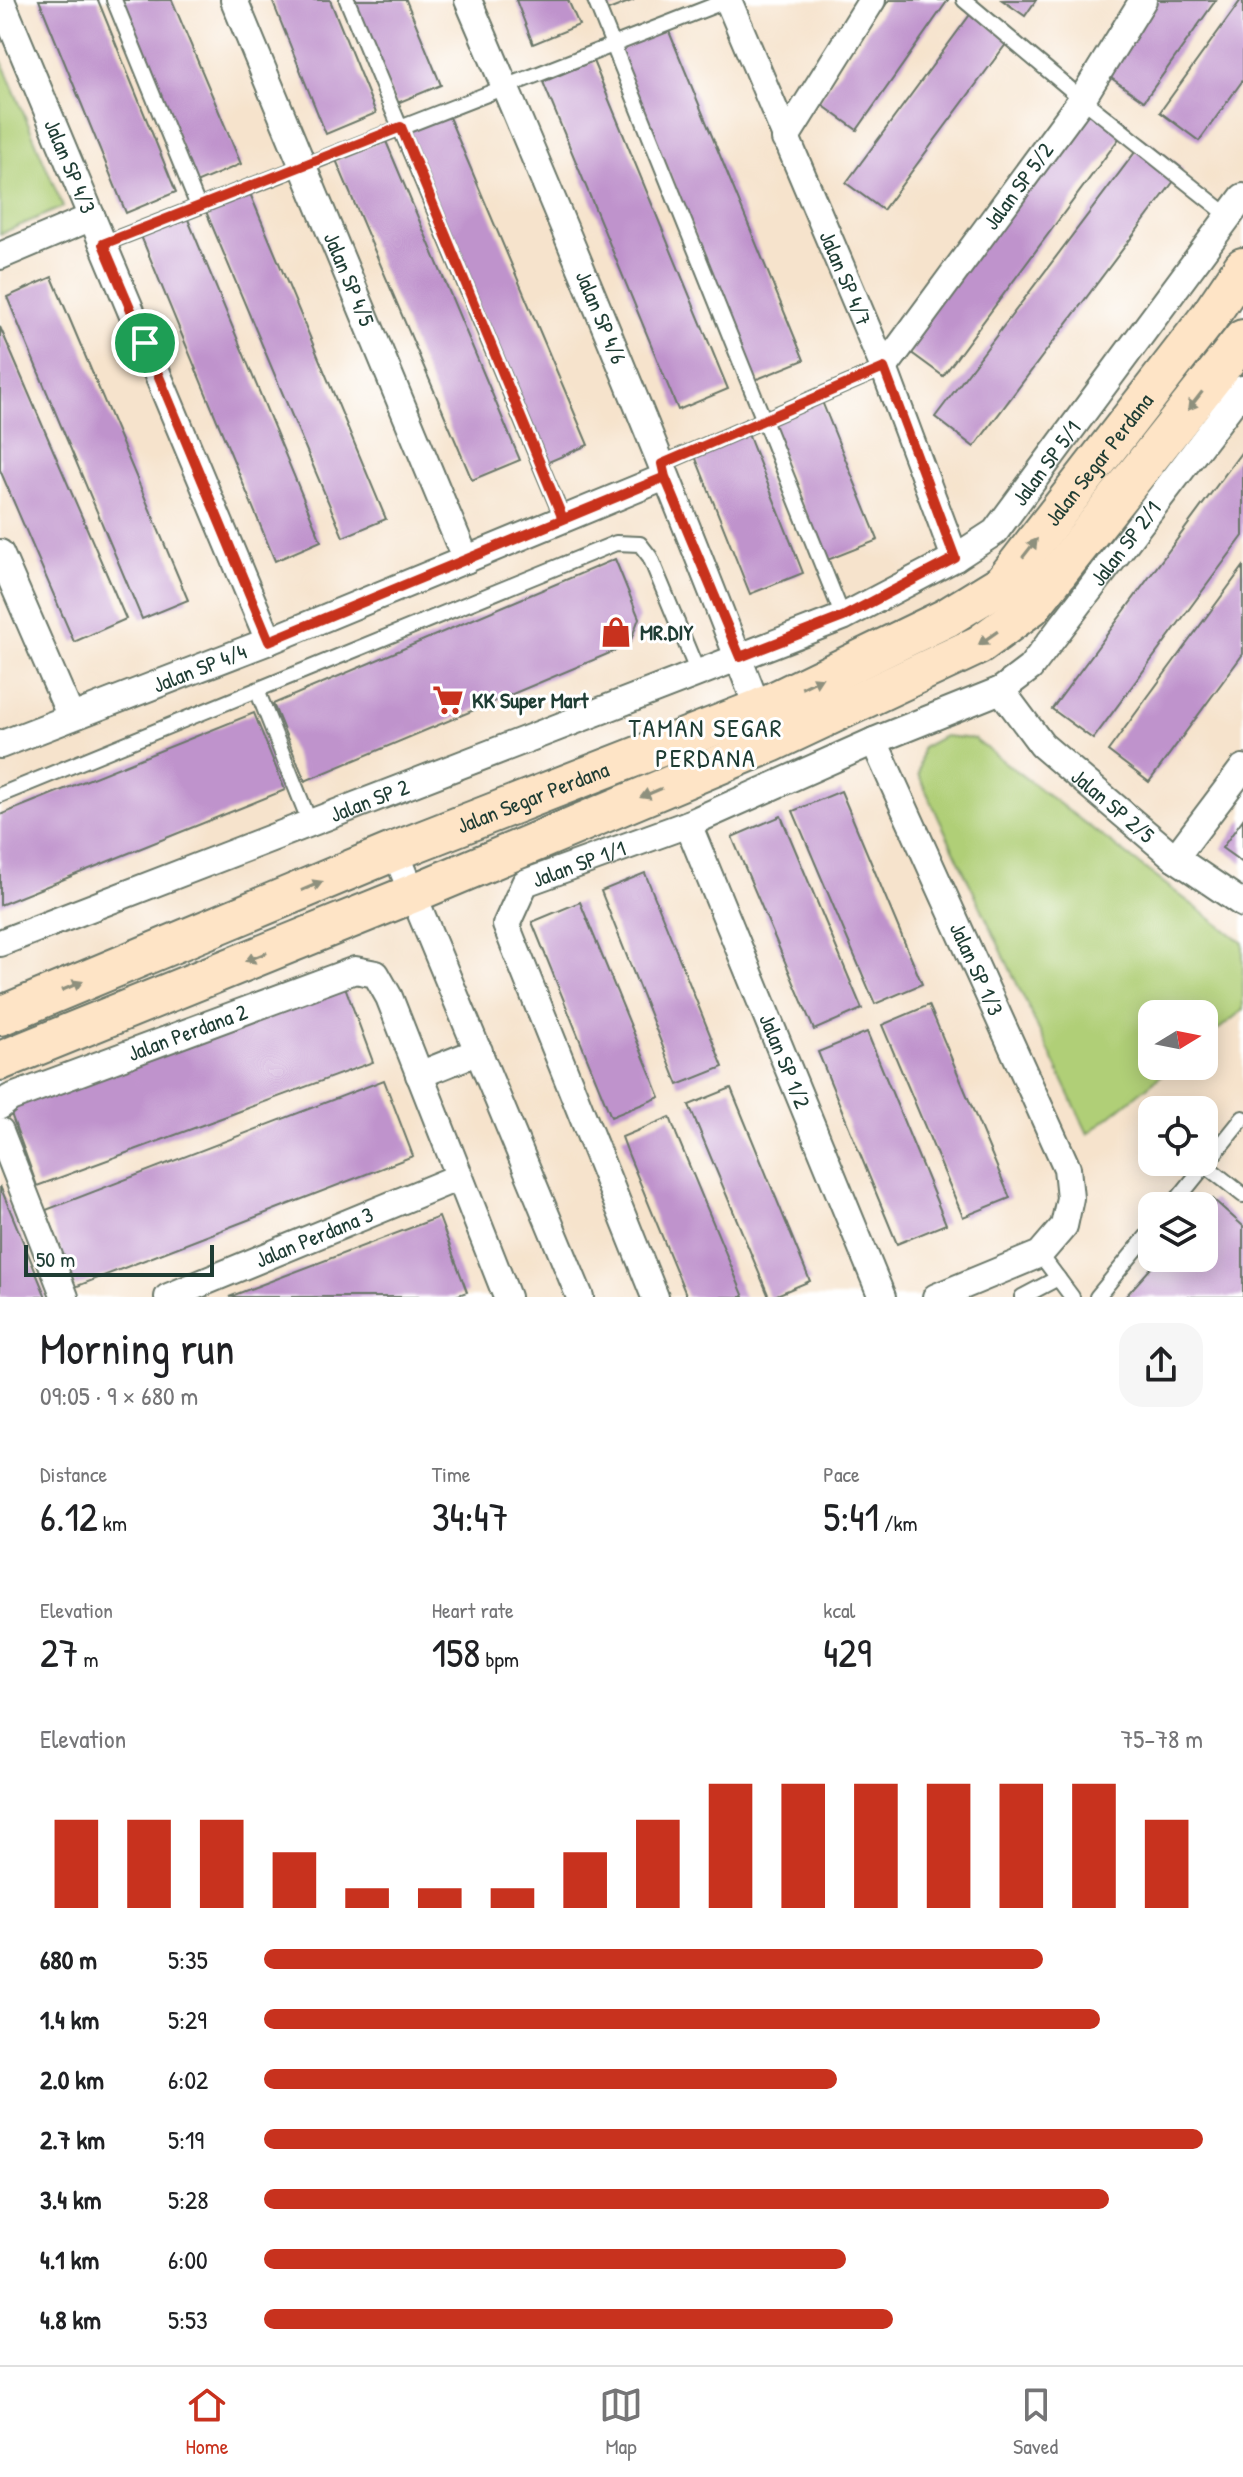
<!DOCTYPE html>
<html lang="en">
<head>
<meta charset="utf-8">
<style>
	body { margin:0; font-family:"Patrick Hand",sans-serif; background:#f6f6f6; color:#202124; height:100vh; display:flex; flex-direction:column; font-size:30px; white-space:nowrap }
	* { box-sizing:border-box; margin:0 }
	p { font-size:26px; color:#757577 }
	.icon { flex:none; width:44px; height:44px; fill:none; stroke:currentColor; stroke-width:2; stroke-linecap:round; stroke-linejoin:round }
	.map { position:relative; height:1297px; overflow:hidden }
	.side { display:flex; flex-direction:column; background:#fff; flex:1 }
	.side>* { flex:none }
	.needle { width:52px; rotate:80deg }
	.fabs { position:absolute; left:1138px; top:1000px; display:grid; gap:16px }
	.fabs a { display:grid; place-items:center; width:80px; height:80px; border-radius:16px; background:#fff; box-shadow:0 4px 20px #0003; font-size:40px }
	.scale { position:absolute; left:24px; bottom:20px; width:190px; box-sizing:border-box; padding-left:8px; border:4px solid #1f3d34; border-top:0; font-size:22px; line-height:28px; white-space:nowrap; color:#1f3d34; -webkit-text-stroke:6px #fff; paint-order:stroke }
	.pin { position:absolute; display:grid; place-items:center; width:68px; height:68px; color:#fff; margin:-34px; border:4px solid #fff; border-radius:50%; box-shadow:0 2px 8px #0007 }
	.round { display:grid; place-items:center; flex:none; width:84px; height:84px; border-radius:24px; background:#f6f6f6 }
	.overview { display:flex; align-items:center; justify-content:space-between; height:136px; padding:0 40px }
	h1 { font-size:44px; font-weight:600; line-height:60px }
	.figures { display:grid; grid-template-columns:repeat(3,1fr); gap:12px; height:136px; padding:8px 40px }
	.figures div { display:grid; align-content:center }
	.figures b { font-size:40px; font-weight:600 }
	.figures small { font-size:22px; font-weight:400 }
	.figures p { font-size:22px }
	.chart { height:224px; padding:16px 40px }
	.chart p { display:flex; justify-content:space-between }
	.chart svg { width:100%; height:144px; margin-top:8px; stroke:#c8321e; stroke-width:6 }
	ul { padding:0 40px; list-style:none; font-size:26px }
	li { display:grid; grid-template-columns:128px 96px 1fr; align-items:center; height:60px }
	li i { height:20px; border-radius:10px; background:#c8321e }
	.tabs { display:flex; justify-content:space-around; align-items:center; height:112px; border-top:2px solid #e0e0e0; background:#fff; font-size:22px; color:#757577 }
	.tabs a { display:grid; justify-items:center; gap:4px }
	.tabs .on { color:#c8321e }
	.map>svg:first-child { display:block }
</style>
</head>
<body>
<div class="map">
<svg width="1243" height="1297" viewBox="0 0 1243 1297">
	<rect width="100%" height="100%" fill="#fff"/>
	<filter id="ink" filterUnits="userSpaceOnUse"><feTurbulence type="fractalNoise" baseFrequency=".0125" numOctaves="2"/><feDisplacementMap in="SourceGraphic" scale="16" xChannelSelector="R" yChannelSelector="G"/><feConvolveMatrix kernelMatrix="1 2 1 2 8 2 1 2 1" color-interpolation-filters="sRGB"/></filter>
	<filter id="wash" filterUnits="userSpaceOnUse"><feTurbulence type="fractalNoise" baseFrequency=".006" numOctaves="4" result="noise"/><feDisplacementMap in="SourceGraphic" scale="32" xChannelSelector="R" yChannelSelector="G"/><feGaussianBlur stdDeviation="1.8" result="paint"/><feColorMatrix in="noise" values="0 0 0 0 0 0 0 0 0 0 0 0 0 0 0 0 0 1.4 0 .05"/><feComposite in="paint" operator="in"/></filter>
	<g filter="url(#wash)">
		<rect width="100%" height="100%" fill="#f6e3cc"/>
		<g fill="#b0cf77" stroke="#688656" stroke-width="2">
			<path d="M0 57 63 207 0 234Z"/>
			<path d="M944 736 974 739 1243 943V1010L1204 1041V1014H1152V1066H1173L1088 1134 918 774 922 748Z"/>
		</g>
		<g id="blocks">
			<g fill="#bf93cc">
				<path d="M39 0H98L176 192 126 213Z"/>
				<path d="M119 0H172L241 164 196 183Z"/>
				<path d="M272 0H330L376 113 326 134Z"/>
				<path d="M352 0H406L441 85 395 104Z"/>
				<path d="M516 0H568L579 25 533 44Z"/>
				<path d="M602 0H634L606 11Z"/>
				<path d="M889 0H948L857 130 818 102Z"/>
				<path d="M1002 0H1036L1025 16Z"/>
				<path d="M1155 0H1216L1144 101 1104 73Z"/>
				<path d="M1241 0H1243V80L1199 141 1160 112Z"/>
				<path d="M972 12 1009 40 883 210 846 183Z"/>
				<path d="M668 29 804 360 755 380 618 50Z"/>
				<path d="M593 61 728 389 678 410 543 82Z"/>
				<path d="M1088 95 1129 125 943 376 902 346Z"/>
				<path d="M446 110 588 445 544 464 403 129Z"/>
				<path d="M385 139 520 460 472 480 336 160Z"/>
				<path d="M1145 139 1183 169 974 447 935 417Z"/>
				<path d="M249 191 386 519 343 537 205 209Z"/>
				<path d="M187 217 321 541 275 561 141 236Z"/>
				<path d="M52 277 188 600 142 619 7 297Z"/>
				<path d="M0 327 126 619 74 642 0 470Z"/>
				<path d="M821 399 878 540 825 561 768 420Z"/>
				<path d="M746 429 803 573 750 594 693 451Z"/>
				<path d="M1243 450V536L1093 739 1052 709Z"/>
				<path d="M615 559 639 618 629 645 305 781 273 704Z"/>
				<path d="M1243 567V654L1149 782 1108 751Z"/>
				<path d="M254 713 285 790 0 905V815Z"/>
				<path d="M841 791 922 984 875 1004 793 811Z"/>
				<path d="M781 816 862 1009 814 1030 732 837Z"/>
				<path d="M1243 819V863L1222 848Z"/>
				<path d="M645 873 723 1067 678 1085 601 891Z"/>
				<path d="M580 902 660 1097 611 1117 532 922Z"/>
				<path d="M344 984 373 1062 37 1186 9 1108Z"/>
				<path d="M929 1005 1010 1198 963 1217 882 1025Z"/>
				<path d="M867 1032 946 1224 897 1244 818 1052Z"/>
				<path d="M384 1080 413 1156 75 1287 46 1210Z"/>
				<path d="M731 1088 810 1281 772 1297H769L689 1105Z"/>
				<path d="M670 1117 677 1136 744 1297H687L629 1156 622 1137Z"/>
				<path d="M0 1186 46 1297H0Z"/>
				<path d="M1213 1199 1243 1226V1297H1125L1160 1258H1204V1209Z"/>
				<path d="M439 1217 467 1292 453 1297H229Z"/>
			</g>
		</g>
	</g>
	<g filter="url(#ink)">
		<use href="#blocks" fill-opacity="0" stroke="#6a7769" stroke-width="2"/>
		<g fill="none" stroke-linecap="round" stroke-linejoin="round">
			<defs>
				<g id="lane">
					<path d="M114 0 198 206"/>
					<path d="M347 0 563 519"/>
					<path d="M595 0 843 617"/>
					<path d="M964 0 1082 99 1229 216"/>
					<path d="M103 244 728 0"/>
					<path d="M662 464 884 368"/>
					<path d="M257 690 310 823"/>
					<path d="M0 795 616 543 640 544 650 557 698 673"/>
					<path d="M1205 1165 1243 1195"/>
					<path d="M1172 1206 1243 1118"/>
					<path d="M1040 1254 1072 1297"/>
					<path d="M1022 1297 1058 1278"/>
					<path d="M1097 1297 1152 1230"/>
				</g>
				<g id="street">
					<path id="s1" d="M1 0 269 641"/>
					<path id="s2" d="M234 0 466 560"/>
					<path id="s3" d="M468 0C570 239 670 479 763 722"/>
					<path id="s4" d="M728 0 884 368 955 558"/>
					<path d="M785 139 872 0"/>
					<path d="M0 256 92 217"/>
					<path id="s5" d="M884 368 1082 99 1143 0"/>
					<path d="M0 553 71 717"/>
					<path id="s6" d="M1001 690 1042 745 1175 858 1243 904"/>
					<path id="s7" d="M874 741 1067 1168 1070 1198 1064 1226 1040 1254 936 1297"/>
					<path id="s8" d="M0 745 269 641 665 477"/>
					<path id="s9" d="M688 824 882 1297"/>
					<path d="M395 851 580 1297"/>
					<path d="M1175 858 1243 768"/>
					<path id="s10" d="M0 943 843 617 955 558 995 532 1243 197"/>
					<path d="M419 1075 479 1051"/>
					<path id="s11" d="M0 1106 10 1098 355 970 376 974 389 997 507 1297"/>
					<path d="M0 1131 65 1297"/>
					<path id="s12" d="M168 1297 459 1177"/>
					<path id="s13" d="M655 1297 506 925 525 883 688 824 874 741 1001 690 1030 668 1243 389"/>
				</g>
				<g id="secondary">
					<path id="s14" d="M0 1016 395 851 758 709 946 618 1003 583 1209 317 1243 267"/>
					<path d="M0 1061 414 893 771 743 979 645 1031 607 1243 339"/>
				</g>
			</defs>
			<use href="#lane" stroke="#6a7769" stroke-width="18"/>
			<use href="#street" stroke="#6a7769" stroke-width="30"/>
			<use href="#secondary" stroke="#6a7769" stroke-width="42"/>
			<use href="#lane" stroke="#fff" stroke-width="14"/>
			<use href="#street" stroke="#fff" stroke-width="26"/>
			<use href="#secondary" stroke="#fee4c6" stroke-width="38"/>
		</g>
		<defs><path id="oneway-solid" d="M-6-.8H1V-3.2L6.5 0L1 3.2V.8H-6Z" transform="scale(2)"/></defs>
		<g fill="#8e907d">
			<use href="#oneway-solid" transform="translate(1195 401) rotate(128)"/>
			<use href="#oneway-solid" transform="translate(1030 548) rotate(-52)"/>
			<use href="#oneway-solid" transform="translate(988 638) rotate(145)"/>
			<use href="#oneway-solid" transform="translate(812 683) rotate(-26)"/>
			<use href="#oneway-solid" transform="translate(651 793) rotate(157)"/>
			<use href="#oneway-solid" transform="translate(312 886) rotate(-23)"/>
			<use href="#oneway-solid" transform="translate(256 957) rotate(158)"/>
			<use href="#oneway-solid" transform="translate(72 986) rotate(-23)"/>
		</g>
	</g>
	<g fill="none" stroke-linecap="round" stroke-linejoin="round" filter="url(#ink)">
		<defs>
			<path id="route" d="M145 343 269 641 665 477 740 657 843 617 955 558 884 368 662 464 665 477 563 519 401 127 103 244 145 343"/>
		</defs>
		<use href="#route" stroke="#fff" stroke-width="16"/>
		<use href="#route" stroke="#c8321e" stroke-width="10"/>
	</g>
	<defs>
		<symbol id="shop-bare" viewBox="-9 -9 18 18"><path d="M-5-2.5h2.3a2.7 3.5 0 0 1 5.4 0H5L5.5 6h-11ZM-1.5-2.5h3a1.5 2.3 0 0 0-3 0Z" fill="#c8321e" stroke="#fff" stroke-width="2.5" paint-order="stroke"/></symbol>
		<symbol id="supermarket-bare" viewBox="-9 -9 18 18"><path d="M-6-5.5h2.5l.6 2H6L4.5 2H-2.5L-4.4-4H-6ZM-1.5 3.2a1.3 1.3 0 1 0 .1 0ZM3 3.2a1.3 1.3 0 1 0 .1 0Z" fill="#c8321e" stroke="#fff" stroke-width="2.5" paint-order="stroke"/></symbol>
	</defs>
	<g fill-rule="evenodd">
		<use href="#shop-bare" x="594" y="610" width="44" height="44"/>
		<use href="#supermarket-bare" x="426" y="678" width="44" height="44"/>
	</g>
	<g text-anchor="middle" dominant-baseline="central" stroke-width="6" stroke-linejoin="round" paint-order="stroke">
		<g font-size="22" fill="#1f3d34" stroke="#fff">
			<text stroke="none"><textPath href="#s1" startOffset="180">Jalan SP 4/3</textPath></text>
			<text stroke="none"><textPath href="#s5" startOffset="226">Jalan SP 5/2</textPath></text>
			<text stroke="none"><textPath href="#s4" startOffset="302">Jalan SP 4/7</textPath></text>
			<text stroke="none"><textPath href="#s2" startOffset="302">Jalan SP 4/5</textPath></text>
			<text stroke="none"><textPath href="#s3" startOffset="344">Jalan SP 4/6</textPath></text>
			<text stroke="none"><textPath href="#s14" startOffset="1250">Jalan Segar Perdana</textPath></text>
			<text stroke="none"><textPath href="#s10" startOffset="1164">Jalan SP 5/1</textPath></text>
			<text stroke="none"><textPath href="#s13" startOffset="1154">Jalan SP 2/1</textPath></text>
			<text stroke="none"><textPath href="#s8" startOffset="214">Jalan SP 4/4</textPath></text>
			<text stroke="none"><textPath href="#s14" startOffset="576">Jalan Segar Perdana</textPath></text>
			<text stroke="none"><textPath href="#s10" startOffset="396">Jalan SP 2</textPath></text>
			<text stroke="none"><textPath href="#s6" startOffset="162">Jalan SP 2/5</textPath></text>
			<text stroke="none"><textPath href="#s13" startOffset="504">Jalan SP 1/1</textPath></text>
			<text stroke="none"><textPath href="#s7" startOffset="250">Jalan SP 1/3</textPath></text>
			<text stroke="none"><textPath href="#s11" startOffset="202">Jalan Perdana 2</textPath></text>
			<text stroke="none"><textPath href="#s9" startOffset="256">Jalan SP 1/2</textPath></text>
			<text stroke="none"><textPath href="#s12" startOffset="158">Jalan Perdana 3</textPath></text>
		</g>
		<g font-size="22" font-weight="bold" fill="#1f3d34" stroke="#fff" text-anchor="start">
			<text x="640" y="632">MR.DIY</text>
			<text x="472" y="700">KK Super Mart</text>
		</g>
		<g font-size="26" letter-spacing="2" fill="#1f3d34" stroke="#fff">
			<text x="706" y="727">TAMAN SEGAR<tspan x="706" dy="30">PERDANA</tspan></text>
		</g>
	</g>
</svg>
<div class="fabs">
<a><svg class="needle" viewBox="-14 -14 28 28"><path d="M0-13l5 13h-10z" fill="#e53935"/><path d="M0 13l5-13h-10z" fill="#757577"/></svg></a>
<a><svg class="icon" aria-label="locate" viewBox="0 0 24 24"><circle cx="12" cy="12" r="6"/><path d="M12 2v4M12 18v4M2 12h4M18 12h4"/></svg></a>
<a><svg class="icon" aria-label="layers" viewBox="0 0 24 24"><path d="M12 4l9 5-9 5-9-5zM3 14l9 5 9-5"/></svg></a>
</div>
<div class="scale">50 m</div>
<div class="pin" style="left:145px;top:343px;background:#1e9e55"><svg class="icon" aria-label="arrive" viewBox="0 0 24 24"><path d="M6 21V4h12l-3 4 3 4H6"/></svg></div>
</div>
<section class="side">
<div class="overview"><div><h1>Morning run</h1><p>09:05 · 9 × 680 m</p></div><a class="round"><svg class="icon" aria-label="share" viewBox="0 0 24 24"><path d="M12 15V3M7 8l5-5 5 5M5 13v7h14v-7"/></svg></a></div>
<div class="figures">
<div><p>Distance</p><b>6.12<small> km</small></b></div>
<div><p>Time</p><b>34:47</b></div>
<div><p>Pace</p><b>5:41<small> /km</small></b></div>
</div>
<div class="figures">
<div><p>Elevation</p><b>27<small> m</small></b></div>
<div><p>Heart rate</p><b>158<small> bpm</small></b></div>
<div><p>kcal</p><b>429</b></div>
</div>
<div class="chart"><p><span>Elevation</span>75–78 m</p>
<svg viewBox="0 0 160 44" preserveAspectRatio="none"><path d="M5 44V17M15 44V17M25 44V17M35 44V27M45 44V38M55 44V38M65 44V38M75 44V27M85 44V17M95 44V6M105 44V6M115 44V6M125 44V6M135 44V6M145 44V6M155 44V17"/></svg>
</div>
<ul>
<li><b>680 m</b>5:35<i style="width:83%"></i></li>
<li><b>1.4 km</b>5:29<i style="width:89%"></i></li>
<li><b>2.0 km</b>6:02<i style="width:61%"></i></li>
<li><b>2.7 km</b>5:19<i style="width:100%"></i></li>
<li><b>3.4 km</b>5:28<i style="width:90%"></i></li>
<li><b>4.1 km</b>6:00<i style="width:62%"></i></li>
<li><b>4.8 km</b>5:53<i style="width:67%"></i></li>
</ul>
</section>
<nav class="tabs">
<a class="on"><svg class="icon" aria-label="home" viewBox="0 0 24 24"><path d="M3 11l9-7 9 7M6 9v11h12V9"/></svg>Home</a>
<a><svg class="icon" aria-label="map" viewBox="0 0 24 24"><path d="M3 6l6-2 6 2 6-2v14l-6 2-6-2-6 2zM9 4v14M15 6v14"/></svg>Map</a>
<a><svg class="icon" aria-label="saved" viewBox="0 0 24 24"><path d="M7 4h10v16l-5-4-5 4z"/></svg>Saved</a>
</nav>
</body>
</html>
